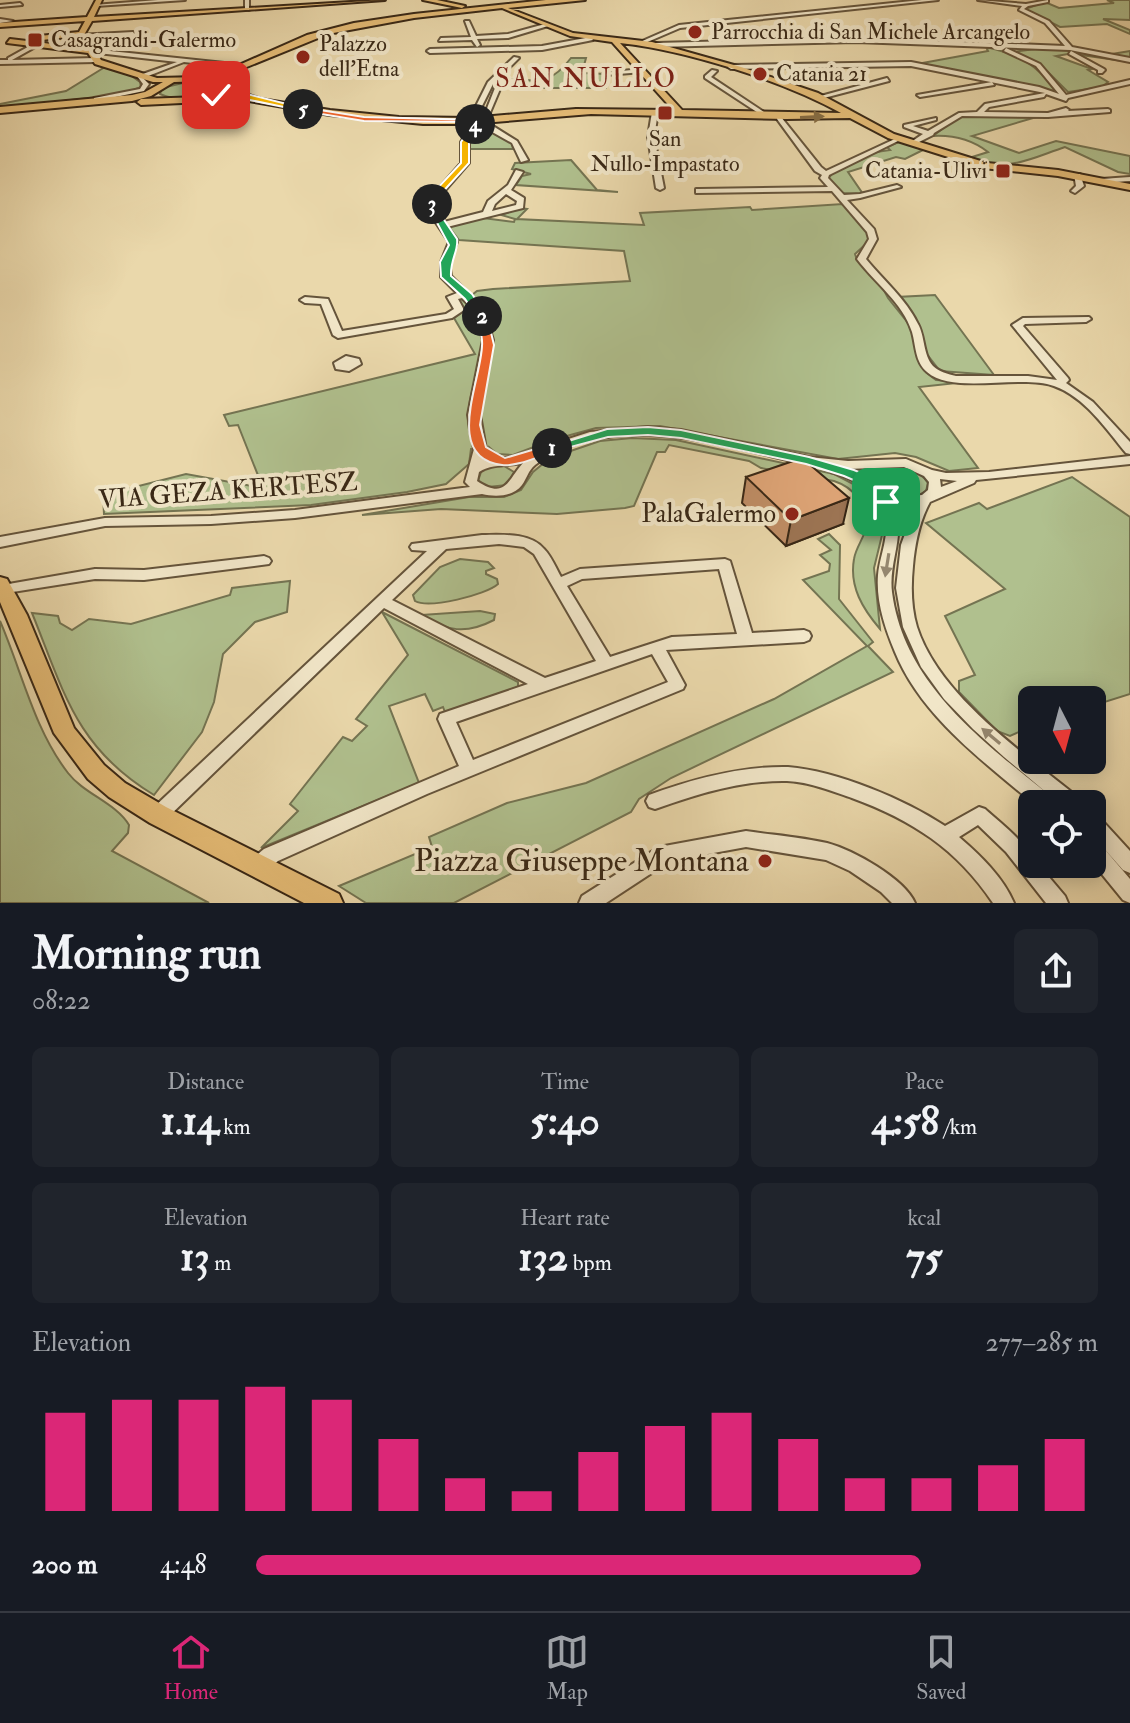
<!DOCTYPE html>
<html lang="en">
<head>
<meta charset="utf-8">
<style>
	body { margin:0; font-family:"IM FELL Double Pica",serif; background:#20242c; color:#f1f3f6; height:100vh; display:flex; flex-direction:column; font-size:30px; white-space:nowrap }
	* { box-sizing:border-box; margin:0 }
	p { font-size:26px; color:#9ea1a6 }
	.icon { flex:none; width:44px; height:44px; fill:none; stroke:currentColor; stroke-width:2; stroke-linecap:round; stroke-linejoin:round }
	.map { position:relative; height:903px; overflow:hidden }
	.side { display:flex; flex-direction:column; background:#171b24; flex:1 }
	.side>* { flex:none }
	.needle { width:52px; rotate:174deg }
	.controls { position:absolute; left:1018px; top:686px; display:grid; gap:16px }
	.controls a { display:grid; place-items:center; width:88px; height:88px; border-radius:12px; background:#171b24; box-shadow:0 4px 20px #0003; font-size:40px }
	.pin { position:absolute; display:grid; place-items:center; width:68px; height:68px; color:#fff; margin:-34px; border-radius:16px; box-shadow:0 4px 12px #0006 }
	.km { position:absolute; width:40px; height:40px; margin:-20px; border-radius:50%; background:#222; color:#fff; font-size:22px; line-height:40px; text-align:center }
	.round { display:grid; place-items:center; flex:none; width:84px; height:84px; border-radius:12px; background:#20242c }
	.head { display:flex; align-items:center; justify-content:space-between; height:136px; padding:0 32px }
	h1 { font-size:44px; font-weight:700; line-height:60px }
	.metrics { display:grid; grid-template-columns:repeat(3,1fr); gap:12px; height:136px; padding:8px 32px }
	.metrics div { display:grid; align-content:center; border-radius:12px; background:#20242c; text-align:center }
	.metrics b { font-size:40px; font-weight:700 }
	.metrics small { font-size:22px; font-weight:400 }
	.metrics p { font-size:22px }
	.chart { height:224px; padding:16px 32px }
	.chart p { display:flex; justify-content:space-between }
	.chart svg { width:100%; height:144px; margin-top:8px; stroke:#db2777; stroke-width:6 }
	ul { padding:0 32px; list-style:none; font-size:26px }
	li { display:grid; grid-template-columns:128px 96px 1fr; align-items:center; height:60px }
	li i { height:20px; border-radius:10px; background:#db2777 }
	.tabs { display:flex; justify-content:space-around; align-items:center; height:112px; border-top:2px solid #363941; background:#171b24; font-size:22px; color:#9ea1a6 }
	.tabs a { display:grid; justify-items:center; gap:4px }
	.tabs .active { color:#db2777 }
	.map>svg:first-child { display:block }
</style>
</head>
<body>
<div class="map">
<svg width="1130" height="903" viewBox="0 0 1130 903">
	<rect width="100%" height="100%" fill="#ead8ab"/>
	<filter id="stains"><feTurbulence type="fractalNoise" baseFrequency=".0025" numOctaves="4"/><feColorMatrix values="0 0 0 0 .2 0 0 0 0 .09 0 0 0 0 .02 0 0 0 .5 -.17"/></filter>
	<radialGradient id="worn" r=".72"><stop offset=".6" stop-color="#630" stop-opacity="0"/><stop offset="1" stop-color="#630" stop-opacity=".3"/></radialGradient>
	<g fill="#b0c08e" stroke="#747452" stroke-width="2">
		<path d="M1107 0H1130V20L1103 19 1130 30V34L1107 24 1060 27 1025 9 1045 2 1059 8 1114 3Z"/>
		<path d="M986 47C1022 55 1036 65 1059 93L917 64 988 51Z"/>
		<path d="M1043 48 1085 51 1108 57 1106 55 1130 51V62L1074 54 1080 57 1068 54 1056 56 1092 69 1088 70 1108 82 1102 87 1068 92 1040 64 1013 52Z"/>
		<path d="M571 58H586L582 73 607 74 606 88H491L494 83C528 71 541 97 571 58Z"/>
		<path d="M105 67 126 72 140 82 141 87 124 94 0 108V104L66 91Z"/>
		<path d="M191 81H211L220 87C206 100 177 102 160 94L162 88Z"/>
		<path d="M961 115 1040 116 972 136 1019 153 1056 141 1130 156V174L1118 172 1065 147C1027 160 1012 171 972 159V157L988 152C971 139 952 135 933 136Z"/>
		<path d="M483 126 512 143 513 149H469V141Z"/>
		<path d="M901 141 923 150 905 159 896 157 848 172 863 194 841 193 828 179C838 162 871 152 890 150L887 147Z"/>
		<path d="M571 160 597 190 618 192 516 185 522 176 531 174 512 169 515 163Z"/>
		<path d="M843 204 869 233V241L855 254 857 260 879 281 888 298 912 328 928 374 936 380 966 382 919 387 978 468 949 471 916 457 895 453 838 459 660 426 596 428 552 440 513 455 497 454 489 447 488 451C463 426 494 371 492 341 491 323 483 310 472 295L477 291 493 289 630 281 624 251 459 240 449 227 483 218 514 222 515 219 501 215 521 208 527 209 517 219 644 225 640 213 750 207 752 210Z"/>
		<path d="M935 295 994 375 940 371 926 353 897 297Z"/>
		<path d="M464 298C504 341 466 377 468 424 469 432 472 441 474 449H471L469 464 446 484 407 492 311 505 104 514 103 495 186 474 263 488 238 425 229 426 224 415 475 354 454 318 463 311 458 300Z"/>
		<path d="M632 438 676 440 834 474 861 488 876 503 883 519 884 527 874 568 880 629C863 609 849 587 854 559 856 546 866 536 867 523 863 502 855 488 834 481L761 468 749 461 669 445 665 452H657L634 506 625 508 557 514 441 509 362 515 469 497H504L521 490 533 472 550 458 600 441Z"/>
		<path d="M495 465 504 466 514 472 507 485 488 487 478 481 482 469Z"/>
		<path d="M886 467C902 467 918 468 928 483L926 491C909 502 885 497 875 479L877 471Z"/>
		<path d="M1072 477 1130 517V694L1092 706V700H1032V726L1010 736 997 731 959 692V681L975 675 945 616 1005 589 926 523 979 503 987 509Z"/>
		<path d="M829 534 840 545 839 599 873 642 868 646 893 672 671 778 639 799 631 812 454 903H366L339 886 432 847 429 837 507 803 586 783 774 699 867 646 803 580 829 571 830 564 820 555 831 550 818 539Z"/>
		<path d="M460 559 488 562 494 568 486 571V574L497 579 498 584C486 595 429 609 415 601L413 595 440 567Z"/>
		<path d="M290 581 287 612 255 622 223 654 214 702 202 732 154 795C76 748 64 692 32 613L58 616 60 623 72 630 89 619 131 624 230 595 232 588Z"/>
		<path d="M480 611 495 614 494 620C465 635 448 631 421 615Z"/>
		<path d="M382 612 518 682V687L445 712 443 707 433 711 425 694 389 706 419 783 261 848 298 811 290 804 343 737 352 741 367 726 356 719 408 655Z"/>
		<path d="M0 621C22 672 34 729 68 773 84 794 116 803 129 825L128 833 112 851 209 903H0Z"/>
	</g>
	<g fill="none" stroke-linecap="round" stroke-linejoin="round">
		<defs>
			<g id="minor">
				<path d="M158 0H185L96 6 94 5Z"/>
				<path d="M245 0H249V10L245 9Z"/>
				<path d="M922 0H938L680 28 645 43 640 42 679 25Z"/>
				<path d="M978 0 1026 4 1048 0V2L1028 6 1024 9 1049 21 1072 47 1130 58V62L1070 50 856 42 656 47 653 45 656 43 856 38 1065 46 1045 23 1019 10 1022 6Z"/>
				<path d="M20 3 22 5 0 7V5Z"/>
				<path d="M0 19 13 21 0 23Z"/>
				<path d="M465 21H469L476 36 508 34 545 24 548 26 508 38 477 39 480 45 477 47 472 40 439 41 441 38 471 37Z"/>
				<path d="M133 32 135 35 81 37 78 35Z"/>
				<path d="M591 37 593 40 542 50 430 53 427 51 430 49 542 46Z"/>
				<path d="M35 43 37 46 12 60 96 58 99 60 96 62 0 64V60H8V58Z"/>
				<path d="M1006 48 1040 64 1066 95 1130 80V84L1068 98 1066 101 1046 94 1044 97 989 107 984 112 1048 113 1066 108 1069 110 1068 111 1108 109 1110 110V112L1048 117 962 116 934 133 933 135 913 145 909 143 911 142 923 134 904 127V125L936 118V120L913 126 928 131 959 113 977 112 985 104 1045 93 911 66 731 69 728 67 731 65 911 62 1039 87 1059 94 1036 66 1004 51Z"/>
				<path d="M91 49 234 64 237 66 234 68 184 62 143 78 149 84 144 91 96 101 94 100V98L140 89 143 84 137 76 177 62 89 52Z"/>
				<path d="M1071 51 1104 69 1105 70 1102 73H1098V70L1069 54Z"/>
				<path d="M514 57 519 58 493 84 477 116 517 141 528 160 521 162 512 143 478 124 469 142V163L435 202 438 214 444 222 483 212 488 201 508 185 516 170 523 172 511 190 524 198 523 208 447 227 457 242 449 262 451 276 484 309 493 340 480 415 486 449 483 460 513 457 590 432 648 427 681 430 809 457 848 461 906 459 932 470 946 473 989 472 1130 456V464L976 480 974 483 930 502C919 522 915 544 913 566 911 586 911 607 917 627 939 696 1025 754 1079 798L1082 804H1060L1004 757 973 729 944 699 921 667 903 627 896 588 901 545 916 504 902 505 892 502C908 532 888 560 892 592 904 685 985 743 1053 798L1056 804H1034C983 761 921 716 895 652 885 628 876 602 878 575 879 563 883 552 885 540 893 498 864 482 831 472L829 469 830 467 809 465C740 450 661 424 591 440 572 444 550 453 535 465 528 471 527 478 522 485 513 497 495 497 482 494L295 518 211 524 105 526 0 547V537L105 518 211 516 295 510 470 487 465 482 474 449 468 415 483 340 474 310 462 298 458 299 464 310 452 318 338 338 333 335 321 304 305 303 300 300 305 297 328 299 342 331 446 314 454 309 447 297 457 293 441 277V262L449 242 430 214 427 202 461 163V142L474 120 471 116 488 82ZM506 194 517 201 516 205 492 211 495 204ZM524 462C508 478 507 501 477 481L479 472C492 463 509 467 524 462ZM904 467 924 476 929 482 928 490 922 495 902 497 889 493 864 474 846 469ZM940 479 957 481 941 487Z"/>
				<path d="M641 69 643 72 606 75 603 73Z"/>
				<path d="M712 70 717 71 711 77 770 116V118H766L705 78V76Z"/>
				<path d="M887 78 889 81 820 99 817 97Z"/>
				<path d="M992 82 994 85 920 97 917 95Z"/>
				<path d="M495 88 500 89 489 115 484 116Z"/>
				<path d="M655 110 658 112 654 137 664 188 660 190 656 188 648 137 652 112Z"/>
				<path d="M777 117H781L821 167 826 171 897 138 902 139 829 175 828 178 844 195 860 194 897 185 901 187 860 198 847 200 874 229 877 239 866 259C883 280 906 299 918 324 925 336 923 355 933 366 939 372 948 374 956 376H1028L1057 380 1012 325 1023 318 1089 317 1091 319 1086 322 1025 324 1023 326 1068 378 1069 380 1066 383 1093 402 1130 442V454L1126 453C1106 429 1085 397 1054 386 1020 374 953 395 927 372 915 362 916 346 912 332 903 303 875 283 857 259L869 239 867 232 832 191 696 193V189H699L828 187 820 178 822 175 815 171 777 119Z"/>
				<path d="M1074 174H1080L1084 186 1075 193 1071 191 1076 186Z"/>
				<path d="M1130 177V181L1101 183 1097 181 1101 179Z"/>
				<path d="M346 356 359 359 361 364 349 371 336 369 334 363Z"/>
				<path d="M482 535C501 535 530 532 544 549 551 556 556 568 561 577L580 569 725 559 730 561 752 633 804 630 809 632 811 636 809 640 804 642 666 650 685 685 683 689 427 794 278 861 266 871 259 874 252 871 250 865 252 859 264 849 459 766 438 719 440 714 528 684 384 608 164 821 158 823 152 821 149 815 152 809 427 551 412 550 410 547 412 544ZM499 544 524 547 534 554 596 661 545 678 392 600 446 549ZM719 569 737 634 672 637 610 657 567 586 582 579ZM652 654 668 682 473 760 456 722Z"/>
				<path d="M264 556 269 558 271 561 269 564 144 580 95 579 0 594V586L3 585 95 569 144 570Z"/>
				<path d="M788 767C837 771 904 799 945 826L979 807 985 809C999 822 1032 846 1032 864H1038L1065 896 1068 903H1046L1006 852 978 825 959 837C980 855 1003 877 1014 903H993C957 849 912 820 852 798 831 791 810 782 787 781 742 780 697 794 655 809L649 807 646 801 649 795C693 779 740 766 788 767Z"/>
				<path d="M1092 814 1098 816 1130 851V873L1123 870 1101 845 1130 879V903L1123 900 1092 862V840L1098 842 1092 835Z"/>
				<path d="M746 831C773 835 801 837 827 843 853 850 904 878 915 903H892L881 892 850 871 826 860 746 847 670 861 606 903H579L582 896 659 847Z"/>
			</g>
			<g id="major">
				<path d="M96 0H102L94 17 385 0 92 21 84 35 42 40 39 36 79 32 85 21 0 27V23L87 17Z"/>
				<path d="M423 0H437L465 6 462 8Z"/>
				<path d="M546 0H585L508 8 573 33 652 42 741 67 818 93 894 134 987 163 1058 170 1130 184V190L1058 176 983 168 888 138 850 118 786 119 591 114 470 124H423L330 115 243 100 141 105 137 102 141 99 231 96 221 89 225 87 261 99 330 110 399 117 470 118 576 109 673 110 612 42 570 36 502 8 414 18 328 34 212 81 174 82 151 96 132 101 0 113V107L132 95 145 92 163 82H153L95 64 88 53 7 43 10 39 94 49 101 60 157 78 199 77 230 69 307 35 354 23 414 14ZM620 43C686 50 783 81 841 113L682 110Z"/>
				<path d="M0 577 7 579 27 615 74 728 104 765 125 783 166 807 339 894 343 903H304L150 823 109 797 88 779 54 733 0 602Z"/>
			</g>
		</defs>
		<use href="#minor" stroke="#65543b" stroke-width="4"/>
		<use href="#major" stroke="#392816" stroke-width="4"/>
		<use href="#minor" fill="#f1e6c8" fill-rule="evenodd"/>
		<use href="#major" fill="#e5bc76" fill-rule="evenodd"/>
	</g>
	<path fill="#c08e66" stroke="#392816" stroke-width="2" d="M746 477 843 524 786 546 742 503Z"/>
	<path fill="#9c7453" stroke="#392816" stroke-width="2" d="M849 498 843 524 786 546 791 520Z"/>
	<path fill="#dfa577" stroke="#392816" stroke-width="2" d="M802 458 849 498 791 520 746 477Z"/>
	<defs><path id="oneway-solid" d="M-6-.8H1V-3.2L6.5 0L1 3.2V.8H-6Z" transform="scale(2)"/></defs>
	<use fill="#866b41" href="#oneway-solid" transform="translate(812 117) rotate(-3)"/>
	<g fill="#95876f">
		<use href="#oneway-solid" transform="translate(887 565) rotate(99)"/>
		<use href="#oneway-solid" transform="translate(991 736) rotate(-140)"/>
	</g>
	<path fill="#22a559" stroke="#fff" stroke-width="2" d="M648 427 681 430 809 457 854 470 875 479 893 502 886 506 881 505 865 485 844 476 806 464 681 438 648 435 608 437 552 452 546 448 607 429Z"/>
	<path fill="#f0652b" stroke="#fff" stroke-width="2" d="M482 312 487 316 494 345 480 425 486 447 505 458 552 444 559 448 557 451C541 455 518 467 502 465 443 458 481 381 482 346 483 337 479 325 477 316Z"/>
	<path fill="#22a559" stroke="#fff" stroke-width="2" d="M432 202 457 239C459 250 450 260 451 276L472 294 487 316 486 318H478L465 299 441 277 440 262 449 245 427 204Z"/>
	<path fill="#f5b400" stroke="#fff" stroke-width="2" d="M475 122 478 124 469 142V163L438 197 435 206H428L431 195 461 163V142Z"/>
	<path fill="#f0652b" stroke="#fff" stroke-width="2" d="M301 107 364 117 480 120 475 126 472 122 364 121 303 111Z"/>
	<path fill="#f5b400" stroke="#fff" stroke-width="2" d="M223 88 307 109 303 111 240 98 226 92 213 96Z"/>
	<g fill="#8f2418" stroke="#f1e6c8" stroke-width="3">
		<circle cx="695" cy="32" r="8"/>
		<rect x="27" y="32" width="16" height="16" rx="4"/>
		<circle cx="303" cy="57" r="8"/>
		<circle cx="760" cy="74" r="8"/>
		<rect x="657" y="105" width="16" height="16" rx="4"/>
		<rect x="995" y="163" width="16" height="16" rx="4"/>
		<circle cx="792" cy="514" r="8"/>
		<circle cx="765" cy="861" r="8"/>
	</g>
	<g text-anchor="middle" dominant-baseline="central" stroke-width="8" stroke-linejoin="round" paint-order="stroke">
		<g font-size="22" fill="#392816" stroke="#f1e6c8" text-anchor="start">
			<text x="711" y="32">Parrocchia di San Michele Arcangelo</text>
			<text x="51" y="40">Casagrandi-Galermo</text>
			<text x="319" y="44">Palazzo<tspan x="319" dy="25">dell'Etna</tspan></text>
			<text x="776" y="74">Catania 21</text>
			<text x="665" y="139" text-anchor="middle">San<tspan x="665" dy="25">Nullo-Impastato</tspan></text>
			<text x="987" y="171" text-anchor="end">Catania-Ulivi</text>
		</g>
		<g font-size="26" letter-spacing="2" fill="#7a1f14" stroke="#f1e6c8">
			<text x="586" y="79">SAN NULLO</text>
		</g>
		<g font-size="26" fill="#392816" stroke="#f1e6c8">
			<text transform="translate(228 491) rotate(-4)">VIA GEZA KERTESZ</text>
		</g>
		<g font-size="26" fill="#392816" stroke="#f1e6c8" text-anchor="end">
			<text x="776" y="514">PalaGalermo</text>
		</g>
		<g font-size="32" fill="#392816" stroke="#f1e6c8" text-anchor="end">
			<text x="749" y="861">Piazza Giuseppe Montana</text>
		</g>
	</g>
	<rect width="100%" height="100%" filter="url(#stains)"/>
	<rect width="100%" height="100%" fill="url(#worn)"/>
</svg>
<div class="controls">
<a><svg class="needle" viewBox="-14 -14 28 28"><path d="M0-13l5 13h-10z" fill="#e53935"/><path d="M0 13l5-13h-10z" fill="#9ea1a6"/></svg></a>
<a><svg class="icon" aria-label="locate" viewBox="0 0 24 24"><circle cx="12" cy="12" r="6"/><path d="M12 2v4M12 18v4M2 12h4M18 12h4"/></svg></a>
</div>
<div class="pin" style="left:886px;top:502px;background:#1e9e55"><svg class="icon" aria-label="arrive" viewBox="0 0 24 24"><path d="M6 21V4h12l-3 4 3 4H6"/></svg></div>
<div class="pin" style="left:216px;top:95px;background:#d93025"><svg class="icon" aria-label="check" viewBox="0 0 24 24"><path d="M5 12l5 5 9-10"/></svg></div>
<b class="km" style="left:552px;top:448px">1</b>
<b class="km" style="left:482px;top:316px">2</b>
<b class="km" style="left:432px;top:204px">3</b>
<b class="km" style="left:475px;top:124px">4</b>
<b class="km" style="left:303px;top:109px">5</b>
</div>
<section class="side">
<div class="head"><div><h1>Morning run</h1><p>08:22</p></div><a class="round"><svg class="icon" aria-label="share" viewBox="0 0 24 24"><path d="M12 15V3M7 8l5-5 5 5M5 13v7h14v-7"/></svg></a></div>
<div class="metrics">
<div><p>Distance</p><b>1.14<small> km</small></b></div>
<div><p>Time</p><b>5:40</b></div>
<div><p>Pace</p><b>4:58<small> /km</small></b></div>
</div>
<div class="metrics">
<div><p>Elevation</p><b>13<small> m</small></b></div>
<div><p>Heart rate</p><b>132<small> bpm</small></b></div>
<div><p>kcal</p><b>75</b></div>
</div>
<div class="chart"><p><span>Elevation</span>277–285 m</p>
<svg viewBox="0 0 160 44" preserveAspectRatio="none"><path d="M5 44V14M15 44V10M25 44V10M35 44V6M45 44V10M55 44V22M65 44V34M75 44V38M85 44V26M95 44V18M105 44V14M115 44V22M125 44V34M135 44V34M145 44V30M155 44V22"/></svg>
</div>
<ul>
<li><b>200 m</b>4:48<i style="width:79%"></i></li>
</ul>
</section>
<nav class="tabs">
<a class="active"><svg class="icon" aria-label="home" viewBox="0 0 24 24"><path d="M3 11l9-7 9 7M6 9v11h12V9"/></svg>Home</a>
<a><svg class="icon" aria-label="map" viewBox="0 0 24 24"><path d="M3 6l6-2 6 2 6-2v14l-6 2-6-2-6 2zM9 4v14M15 6v14"/></svg>Map</a>
<a><svg class="icon" aria-label="saved" viewBox="0 0 24 24"><path d="M7 4h10v16l-5-4-5 4z"/></svg>Saved</a>
</nav>
</body>
</html>
